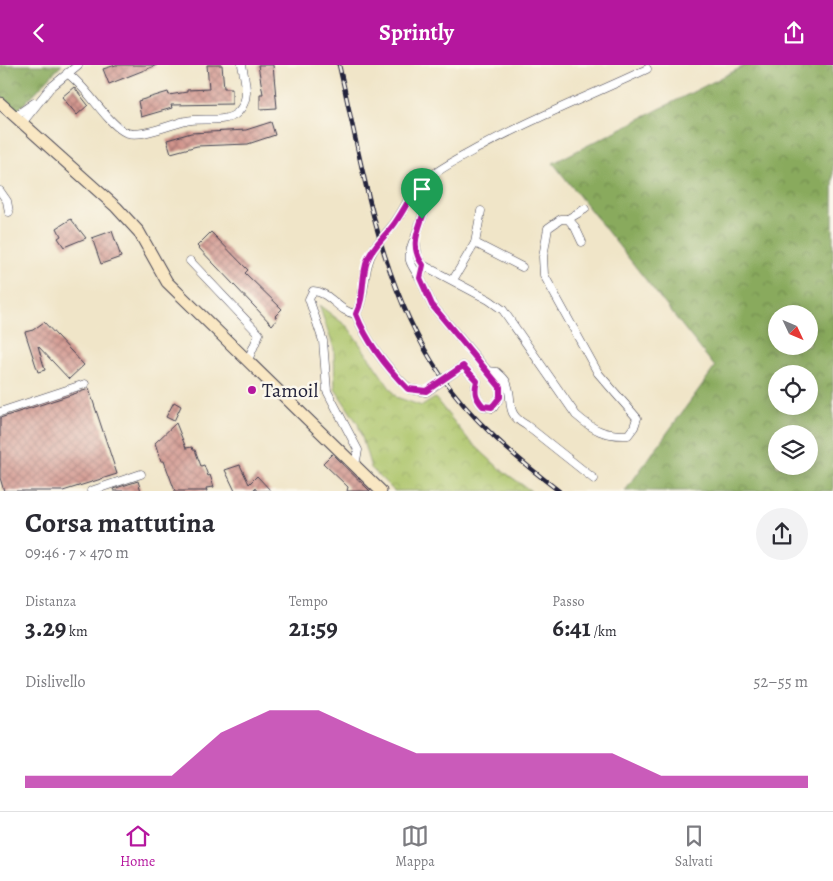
<!DOCTYPE html>
<html lang="it">
<head>
<meta charset="utf-8">
<style>
	body { margin:0; font-family:Alegreya,serif; background:#f2f2f3; color:#2b2b33; height:100vh; display:flex; flex-direction:column; font-size:19px; white-space:nowrap }
	* { box-sizing:border-box; margin:0 }
	p { font-size:16px; color:#7c7c81 }
	.icon { flex:none; width:28px; height:28px; fill:none; stroke:currentColor; stroke-width:2; stroke-linecap:round; stroke-linejoin:round }
	.map { position:relative; height:426px; overflow:hidden }
	.details { display:flex; flex-direction:column; background:#fff; flex:1 }
	.details>* { flex:none }
	.needle { width:32px; rotate:134deg }
	.controls { position:absolute; left:768px; top:240px; display:grid; gap:10px }
	.controls a { display:grid; place-items:center; width:50px; height:50px; border-radius:50%; background:#fff; box-shadow:0 2px 12px #0003; font-size:25px }
	.pin { position:absolute; display:grid; place-items:center; width:42px; height:42px; color:#fff; margin:-51px -21px; border-radius:50% 50% 50% 0; rotate:-45deg; box-shadow:0 0 5px #0007 }
	.pin .icon { rotate:45deg }
	.round { display:grid; place-items:center; flex:none; width:52px; height:52px; border-radius:26px; background:#f2f2f3 }
	.headline { display:flex; align-items:center; justify-content:space-between; height:85px; padding:0 25px }
	h1 { font-size:28px; font-weight:700; line-height:38px }
	.metrics { display:grid; grid-template-columns:repeat(3,1fr); gap:8px; height:85px; padding:5px 25px }
	.metrics div { display:grid; align-content:center }
	.metrics b { font-size:25px; font-weight:700 }
	.metrics small { font-size:14px; font-weight:400 }
	.metrics p { font-size:14px }
	.chart { height:140px; padding:10px 25px }
	.chart p { display:flex; justify-content:space-between }
	.chart svg { width:100%; height:90px; margin-top:5px; fill:#b5179e; opacity:.7 }
	header { display:flex; justify-content:space-between; align-items:center; height:65px; padding:0 25px; background:#b5179e; color:#fff; font-size:22px; font-weight:700 }
	.dock { display:flex; justify-content:space-around; align-items:center; height:70px; border-top:1px solid #e1e1e2; background:#fff; font-size:14px; color:#7c7c81 }
	.dock a { display:grid; justify-items:center; gap:2px }
	.dock .current { color:#b5179e }
	.map>svg:first-child { display:block }
</style>
</head>
<body>
<header><svg class="icon" aria-label="back" viewBox="0 0 24 24"><path d="M15 5l-7 7 7 7"/></svg>Sprintly<svg class="icon" aria-label="share" viewBox="0 0 24 24"><path d="M12 15V3M7 8l5-5 5 5M5 13v7h14v-7"/></svg></header>
<div class="map">
<svg width="833" height="426" viewBox="0 0 833 426">
	<defs>
		<pattern id="forest-crowns" width="20" height="18" patternUnits="userSpaceOnUse" patternTransform="scale(1.25)"><rect width="20" height="18" fill="#89aa5d"/><path d="M2 6a3 3 0 1 1 6 0M12 15a3 3 0 1 1 6 0" fill="none" stroke="#708a4e"/></pattern>
		<pattern id="park-crowns" width="20" height="18" patternUnits="userSpaceOnUse" patternTransform="scale(1.25)"><rect width="20" height="18" fill="#acc469"/><path d="M2 6a3 3 0 1 1 6 0M12 15a3 3 0 1 1 6 0" fill="none" stroke="#94a85c"/></pattern>
		<pattern id="building-cross-hatch" width="8" height="8" patternUnits="userSpaceOnUse" patternTransform="scale(1.25)"><rect width="8" height="8" fill="#d1948c"/><path d="M0 0l8 8M0 8l8-8" fill="none" stroke="#a97874"/></pattern>
	</defs>
	<rect width="100%" height="100%" fill="#fbf7ec"/>
	<filter id="ink" filterUnits="userSpaceOnUse"><feTurbulence type="fractalNoise" baseFrequency=".02" numOctaves="2"/><feDisplacementMap in="SourceGraphic" scale="10" xChannelSelector="R" yChannelSelector="G"/><feConvolveMatrix kernelMatrix="1 2 1 2 8 2 1 2 1" color-interpolation-filters="sRGB"/></filter>
	<filter id="wash" filterUnits="userSpaceOnUse"><feTurbulence type="fractalNoise" baseFrequency=".0096" numOctaves="4" result="noise"/><feDisplacementMap in="SourceGraphic" scale="20" xChannelSelector="R" yChannelSelector="G"/><feGaussianBlur stdDeviation="1.12" result="paint"/><feColorMatrix in="noise" values="0 0 0 0 0 0 0 0 0 0 0 0 0 0 0 0 0 1.4 0 .05"/><feComposite in="paint" operator="in"/></filter>
	<g filter="url(#wash)">
		<rect width="100%" height="100%" fill="#f0e5c8"/>
		<g fill="url(#forest-crowns)" stroke="#56664c" fill-rule="evenodd">
			<path d="M0 0H62L17 46 0 30Z"/>
			<path d="M746 0H833V426H625L715 302 553 98ZM776 249H809V281H776ZM776 309H809V341H776ZM776 369H809V401H776Z"/>
		</g>
		<path fill="url(#park-crowns)" stroke="#677352" d="M319 240 348 262 396 332 422 341 435 333 468 374 500 404 531 426H394L371 403 358 359 335 324 334 284Z"/>
		<g id="blocks">
			<g fill="url(#building-cross-hatch)">
				<path d="M116 0H157L109 19 103 4Z"/>
				<path d="M207 0H222L224 23H232V39L171 40 172 43 141 52 138 36 168 27 169 30 187 27V25L209 24Z"/>
				<path d="M258 0H273L277 43 260 44V29H263Z"/>
				<path d="M74 22 88 40 77 50 62 32Z"/>
				<path d="M271 57 275 70 248 79 197 81 171 88 167 75 191 68 246 65Z"/>
				<path d="M71 154 86 173 64 182 58 173 61 171 57 163Z"/>
				<path d="M112 166 121 192 101 199 92 173Z"/>
				<path d="M211 167 248 205 245 208 282 244 275 251 277 254 272 260 197 181Z"/>
				<path d="M44 257 84 300 69 314 38 281 45 305 38 307 25 267 33 265Z"/>
				<path d="M89 324 117 409 63 426H4L0 413V353Z"/>
				<path d="M174 337 181 341 174 356 166 352Z"/>
				<path d="M176 358 186 383 192 382 193 385H195L201 401 204 400 208 411 210 410 214 422 206 423 207 426H175L164 396H161L155 378Z"/>
				<path d="M332 389 370 426H347L348 422 323 398Z"/>
				<path d="M240 400 249 419 257 411 271 426H257L255 423 252 426H235L225 405Z"/>
				<path d="M138 416 141 426H114L113 424Z"/>
			</g>
		</g>
	</g>
	<g filter="url(#ink)">
		<use href="#blocks" fill-opacity="0" stroke="#413f50" stroke-width="1"/>
		<g fill="none" stroke-linecap="round" stroke-linejoin="round">
			<defs>
				<g id="street">
					<path d="M67 8C88 23 103 53 123 66 137 75 171 59 186 56 201 52 227 59 238 47 251 34 245 16 242 0"/>
					<path d="M15 51 34 38"/>
					<path d="M23 57 50 23 78 0"/>
					<path d="M423 117 428 135 415 173 418 194 423 200 489 235 503 245 576 350C593 365 605 371 628 370L634 362 637 353 598 308 544 210 543 192 548 163 561 154H568L575 162 582 177"/>
					<path d="M0 126 7 136 9 147"/>
					<path d="M568 154 585 144"/>
					<path d="M413 177C406 195 410 198 420 213"/>
					<path d="M475 178 522 202"/>
					<path d="M190 196 259 269 248 295"/>
					<path d="M453 215 475 178 481 146"/>
					<path d="M356 249C367 277 387 303 409 324L426 327 463 301 477 316C474 327 475 332 483 341L493 343 500 332 501 322 432 240 420 213 423 200"/>
					<path d="M488 306 497 307C501 311 506 314 507 319 514 337 504 348 526 360L594 414"/>
					<path d="M0 347 85 319"/>
					<path d="M355 400 358 385 327 326 323 276 309 234 313 226C331 227 338 247 356 249 367 229 362 204 374 184 379 175 387 168 393 160 404 146 409 128 423 117 441 102 462 92 482 81 535 52 592 30 647 4"/>
					<path d="M91 426 141 409"/>
				</g>
				<path id="secondary" d="M0 38 116 142 139 167 167 217 381 426"/>
			</defs>
			<use href="#street" stroke="#413f50" stroke-width="9"/>
			<use href="#secondary" stroke="#413f50" stroke-width="13"/>
			<use href="#street" stroke="#fff" stroke-width="8"/>
			<use href="#secondary" stroke="#f9e7c3" stroke-width="11"/>
			<defs>
				<path id="rail" d="M339 0C364 105 378 217 440 309 470 354 516 393 559 426"/>
			</defs>
			<use href="#rail" stroke="#22223b" stroke-width="4.5"/>
			<use href="#rail" stroke="#fbf7ec" stroke-width="2.5" stroke-dasharray="8" stroke-linecap="butt"/>
		</g>
	</g>
	<g fill="none" stroke-linecap="round" stroke-linejoin="round" filter="url(#ink)">
		<defs>
			<path id="route" d="M423 116C437 149 401 170 423 200L420 213 432 240 500 322V332L492 342 483 341C475 332 474 327 477 316L463 301 426 326 408 324C387 303 367 277 356 249 365 232 361 213 367 196 373 180 386 171 395 158 405 144 411 129 423 116Z"/>
		</defs>
		<use href="#route" stroke="#fff" stroke-width="10"/>
		<use href="#route" stroke="#b5179e" stroke-width="6"/>
	</g>
	<circle fill="#b5179e" stroke="#fbf7ec" stroke-width="2" cx="252" cy="325" r="5"/>
	<g text-anchor="middle" dominant-baseline="central" stroke-width="5" stroke-linejoin="round" paint-order="stroke">
		<g font-size="20" fill="#22223b" stroke="#fbf7ec" text-anchor="start">
			<text x="262" y="325">Tamoil</text>
		</g>
	</g>
</svg>
<div class="controls">
<a><svg class="needle" viewBox="-14 -14 28 28"><path d="M0-13l5 13h-10z" fill="#e53935"/><path d="M0 13l5-13h-10z" fill="#7c7c81"/></svg></a>
<a><svg class="icon" aria-label="locate" viewBox="0 0 24 24"><circle cx="12" cy="12" r="6"/><path d="M12 2v4M12 18v4M2 12h4M18 12h4"/></svg></a>
<a><svg class="icon" aria-label="layers" viewBox="0 0 24 24"><path d="M12 4l9 5-9 5-9-5zM3 14l9 5 9-5"/></svg></a>
</div>
<div class="pin" style="left:422px;top:154px;background:#1e9e55"><svg class="icon" aria-label="arrive" viewBox="0 0 24 24"><path d="M6 21V4h12l-3 4 3 4H6"/></svg></div>
</div>
<section class="details">
<div class="headline"><div><h1>Corsa mattutina</h1><p>09:46 · 7 × 470 m</p></div><a class="round"><svg class="icon" aria-label="share" viewBox="0 0 24 24"><path d="M12 15V3M7 8l5-5 5 5M5 13v7h14v-7"/></svg></a></div>
<div class="metrics">
<div><p>Distanza</p><b>3.29<small> km</small></b></div>
<div><p>Tempo</p><b>21:59</b></div>
<div><p>Passo</p><b>6:41<small> /km</small></b></div>
</div>
<div class="chart"><p><span>Dislivello</span>52–55 m</p>
<svg viewBox="0 0 160 44" preserveAspectRatio="none"><path d="M0 44V38L10 38L20 38L30 38L40 17L50 6L60 6L70 17L80 27L90 27L100 27L110 27L120 27L130 38L140 38L150 38L160 38V44z"/></svg>
</div>
</section>
<nav class="dock">
<a class="current"><svg class="icon" aria-label="home" viewBox="0 0 24 24"><path d="M3 11l9-7 9 7M6 9v11h12V9"/></svg>Home</a>
<a><svg class="icon" aria-label="map" viewBox="0 0 24 24"><path d="M3 6l6-2 6 2 6-2v14l-6 2-6-2-6 2zM9 4v14M15 6v14"/></svg>Mappa</a>
<a><svg class="icon" aria-label="saved" viewBox="0 0 24 24"><path d="M7 4h10v16l-5-4-5 4z"/></svg>Salvati</a>
</nav>
</body>
</html>
